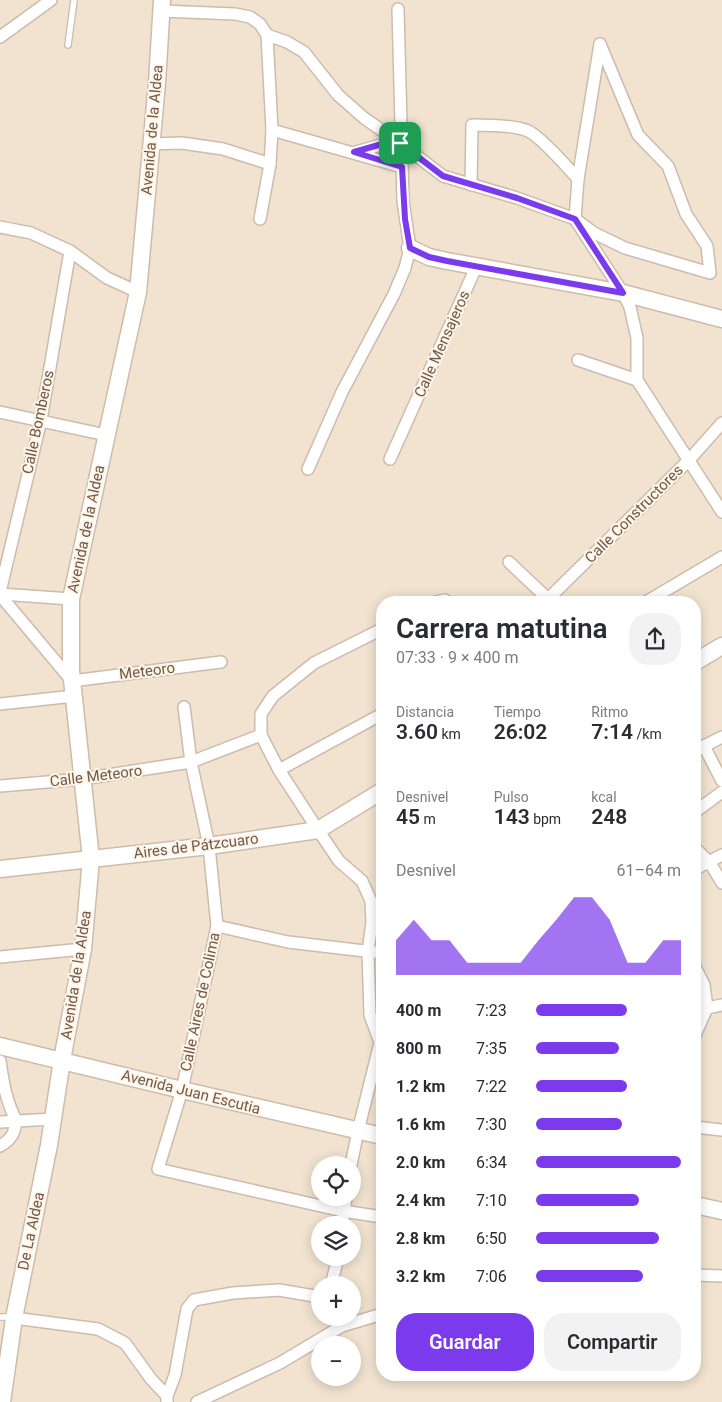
<!DOCTYPE html>
<html lang="es">
<head>
<meta charset="utf-8">
<style>
	body { margin:0; font-family:Roboto,sans-serif; background:#f2f2f3; color:#2b2b33; height:100vh; display:flex; flex-direction:column; font-size:19px; white-space:nowrap }
	* { box-sizing:border-box; margin:0 }
	p { font-size:16px; color:#7c7c81 }
	.icon { flex:none; width:28px; height:28px; fill:none; stroke:currentColor; stroke-width:2; stroke-linecap:round; stroke-linejoin:round }
	.map { position:relative; flex:1; overflow:hidden }
	.details { position:absolute; left:376px; top:596px; width:325px; height:785px; display:flex; flex-direction:column; background:#fff; border-radius:20px; box-shadow:0 2px 12px #0003 }
	.details>* { flex:none }
	.controls { position:absolute; left:311px; top:1156px; display:grid; gap:10px }
	.controls a { display:grid; place-items:center; width:50px; height:50px; border-radius:50%; background:#fff; box-shadow:0 2px 12px #0003; font-size:25px }
	.pin { position:absolute; display:grid; place-items:center; width:42px; height:42px; color:#fff; margin:-21px; border-radius:10px; box-shadow:0 2px 8px #0006 }
	.round { display:grid; place-items:center; flex:none; width:52px; height:52px; border-radius:20px; background:#f2f2f3 }
	.overview { display:flex; align-items:center; justify-content:space-between; height:85px; padding:0 20px }
	h1 { font-size:28px; font-weight:600; line-height:38px }
	.stats { display:grid; grid-template-columns:repeat(3,1fr); gap:8px; height:85px; padding:5px 20px }
	.stats div { display:grid; align-content:center }
	.stats b { font-size:21px; font-weight:600 }
	.stats small { font-size:14px; font-weight:400 }
	.stats p { font-size:14px }
	.chart { height:140px; padding:10px 20px }
	.chart p { display:flex; justify-content:space-between }
	.chart svg { width:100%; height:90px; margin-top:5px; fill:#7c3aed; opacity:.7 }
	.primary-button { display:flex; gap:10px; margin-top:auto; padding:10px 20px }
	.primary-button a { flex:1; height:58px; border-radius:20px; background:#7c3aed; color:#fff; font-size:20px; font-weight:600; line-height:58px; text-align:center }
	.primary-button a+a { background:#f2f2f3; color:#2b2b33 }
	ul { padding:0 20px; list-style:none; font-size:16px }
	li { display:grid; grid-template-columns:80px 60px 1fr; align-items:center; height:38px }
	li i { height:12px; border-radius:6px; background:#7c3aed }
	.map>svg:first-child { display:block }
</style>
</head>
<body>
<div class="map">
<svg width="722" height="1402" viewBox="0 0 722 1402">
	<rect width="100%" height="100%" fill="#faf1e1"/>
	<path fill="#f1e3d0" fill-rule="evenodd" d="M0 0H722V1402H0ZM382 602H695V1375H382ZM320 1165H352V1198H320ZM320 1225H352V1258H320ZM320 1285H352V1318H320ZM320 1345H352V1378H320Z"/>
	<g fill="none" stroke-linecap="round" stroke-linejoin="round">
		<defs>
			<g id="lane">
				<path d="M68 45 74 0"/>
				<path d="M0 1317H13"/>
			</g>
			<g id="street">
				<path d="M162 11 235 14 250 17 260 24 267 35 287 42 304 52 338 95 364 118 400 143 443 176 517 198 575 219 594 233 625 248 710 273 707 246 686 214 668 166 638 135 600 44"/>
				<path d="M0 37 51 0"/>
				<path d="M600 44 578 179 575 219 623 293 630 307 637 338V380L722 512"/>
				<path d="M272 130 402 167"/>
				<path d="M151 144 182 143 223 149 270 164"/>
				<path d="M356 152 396 141"/>
				<path d="M471 185 472 125C486 125 518 125 530 132 545 141 566 166 578 179"/>
				<path d="M260 219 270 164 272 130 267 35"/>
				<path d="M0 227 31 233 70 251 107 278 138 292"/>
				<path d="M578 360 637 380"/>
				<path d="M0 412 106 435"/>
				<path d="M390 459 477 265"/>
				<path d="M308 469 342 392 394 294 405 268 410 248 403 201 398 9"/>
				<path d="M509 562 548 599 550 602"/>
				<path d="M0 592 41 420 70 251"/>
				<path d="M0 594 71 599"/>
				<path d="M0 595 72 681 221 662"/>
				<path d="M435 602 445 600 448 602"/>
				<path d="M545 602 689 460 722 423"/>
				<path d="M646 602 722 557"/>
				<path d="M0 704 74 696"/>
				<path d="M184 707 191 762 209 846 217 926 182 1090 158 1169 343 1211 382 1217"/>
				<path d="M704 746 722 781"/>
				<path d="M695 752 704 746 722 737"/>
				<path d="M279 770 382 714"/>
				<path d="M0 786 82 779 191 762 261 735"/>
				<path d="M695 812 722 792"/>
				<path d="M695 848 710 863 722 883"/>
				<path d="M695 869 722 855"/>
				<path d="M217 926 288 942 382 953"/>
				<path d="M0 957 83 949"/>
				<path d="M695 967 704 985 707 1008"/>
				<path d="M707 1008 722 1005"/>
				<path d="M695 1035 707 1008"/>
				<path d="M380 1042 370 1015 368 952 372 922 371 901 362 881 339 861 318 830 279 770 261 735V714L273 696 314 663 382 629"/>
				<path d="M0 1061C3 1082 6 1101 16 1120"/>
				<path d="M0 1122 53 1119"/>
				<path d="M695 1127 722 1130"/>
				<path d="M0 1146C11 1140 15 1133 16 1120"/>
				<path d="M351 1165 358 1131 382 1035"/>
				<path d="M342 1225 346 1198"/>
				<path d="M695 1275 722 1276"/>
				<path d="M331 1285 338 1258"/>
				<path d="M14 1318 98 1329 125 1343 151 1379 167 1396"/>
				<path d="M167 1402V1396L175 1375 187 1309 194 1300 233 1293 279 1290 320 1297"/>
				<path d="M197 1402 280 1363 342 1326 382 1314"/>
			</g>
			<g id="secondary">
				<path d="M410 248 429 257 447 261 623 293 722 319"/>
				<path d="M695 662 722 646"/>
				<path d="M0 869 209 846 318 830 382 791"/>
				<path d="M0 1046 182 1090 382 1136"/>
				<path d="M695 1205 722 1211"/>
				<path d="M2 1402 14 1318 49 1145 62 1060 83 949 91 859 71 670V599L138 292 157 83 162 0"/>
			</g>
		</defs>
		<use href="#lane" stroke="#cdbbac" stroke-width="8"/>
		<use href="#street" stroke="#cdbbac" stroke-width="14"/>
		<use href="#secondary" stroke="#cfbba9" stroke-width="19"/>
		<use href="#lane" stroke="#fff" stroke-width="5.5"/>
		<use href="#street" stroke="#fff" stroke-width="11"/>
		<use href="#secondary" stroke="#fff" stroke-width="16"/>
	</g>
	<g fill="none" stroke-linecap="round" stroke-linejoin="round">
		<defs>
			<path id="route" d="M396 140 443 176 517 198 575 219 623 293 447 261 429 257 410 248 405 219 402 167 354 152Z"/>
		</defs>
		<use href="#route" stroke="#fff" stroke-width="10"/>
		<use href="#route" stroke="#7c3aed" stroke-width="6"/>
	</g>
	<g text-anchor="middle" dominant-baseline="central" stroke-width="4" stroke-linejoin="round" paint-order="stroke">
		<g font-size="15" fill="#70584a" stroke="#fef5e7">
			<text transform="translate(152 130) rotate(-85)">Avenida de la Aldea</text>
			<text transform="translate(442 344) rotate(-66)">Calle Mensajeros</text>
			<text transform="translate(38 422) rotate(-78)">Calle Bomberos</text>
			<text transform="translate(634 514) rotate(-45)">Calle Constructores</text>
			<text transform="translate(86 529) rotate(-78)">Avenida de la Aldea</text>
			<text transform="translate(147 671) rotate(-7)">Meteoro</text>
			<text transform="translate(96 776) rotate(-7)">Calle Meteoro</text>
			<text transform="translate(196 846) rotate(-7)">Aires de Pátzcuaro</text>
			<text transform="translate(76 975) rotate(-81)">Avenida de la Aldea</text>
			<text transform="translate(200 1002) rotate(-78)">Calle Aires de Colima</text>
			<text transform="translate(191 1092) rotate(14)">Avenida Juan Escutia</text>
			<text transform="translate(31 1231) rotate(-78)">De La Aldea</text>
		</g>
	</g>
</svg>
<div class="controls">
<a><svg class="icon" aria-label="locate" viewBox="0 0 24 24"><circle cx="12" cy="12" r="6"/><path d="M12 2v4M12 18v4M2 12h4M18 12h4"/></svg></a>
<a><svg class="icon" aria-label="layers" viewBox="0 0 24 24"><path d="M12 4l9 5-9 5-9-5zM3 14l9 5 9-5"/></svg></a>
<a>+</a>
<a>−</a>
</div>
<div class="pin" style="left:400px;top:143px;background:#1e9e55"><svg class="icon" aria-label="arrive" viewBox="0 0 24 24"><path d="M6 21V4h12l-3 4 3 4H6"/></svg></div>
<section class="details">
<div class="overview"><div><h1>Carrera matutina</h1><p>07:33 · 9 × 400 m</p></div><a class="round"><svg class="icon" aria-label="share" viewBox="0 0 24 24"><path d="M12 15V3M7 8l5-5 5 5M5 13v7h14v-7"/></svg></a></div>
<div class="stats">
<div><p>Distancia</p><b>3.60<small> km</small></b></div>
<div><p>Tiempo</p><b>26:02</b></div>
<div><p>Ritmo</p><b>7:14<small> /km</small></b></div>
</div>
<div class="stats">
<div><p>Desnivel</p><b>45<small> m</small></b></div>
<div><p>Pulso</p><b>143<small> bpm</small></b></div>
<div><p>kcal</p><b>248</b></div>
</div>
<div class="chart"><p><span>Desnivel</span>61–64 m</p>
<svg viewBox="0 0 160 44" preserveAspectRatio="none"><path d="M0 44V27L10 17L20 27L30 27L40 38L50 38L60 38L70 38L80 27L90 17L100 6L110 6L120 17L130 38L140 38L150 27L160 27V44z"/></svg>
</div>
<ul>
<li><b>400 m</b>7:23<i style="width:63%"></i></li>
<li><b>800 m</b>7:35<i style="width:57%"></i></li>
<li><b>1.2 km</b>7:22<i style="width:63%"></i></li>
<li><b>1.6 km</b>7:30<i style="width:59%"></i></li>
<li><b>2.0 km</b>6:34<i style="width:100%"></i></li>
<li><b>2.4 km</b>7:10<i style="width:71%"></i></li>
<li><b>2.8 km</b>6:50<i style="width:85%"></i></li>
<li><b>3.2 km</b>7:06<i style="width:74%"></i></li>
</ul>
<div class="primary-button"><a>Guardar</a><a>Compartir</a></div>
</section>
</div>
</body>
</html>
